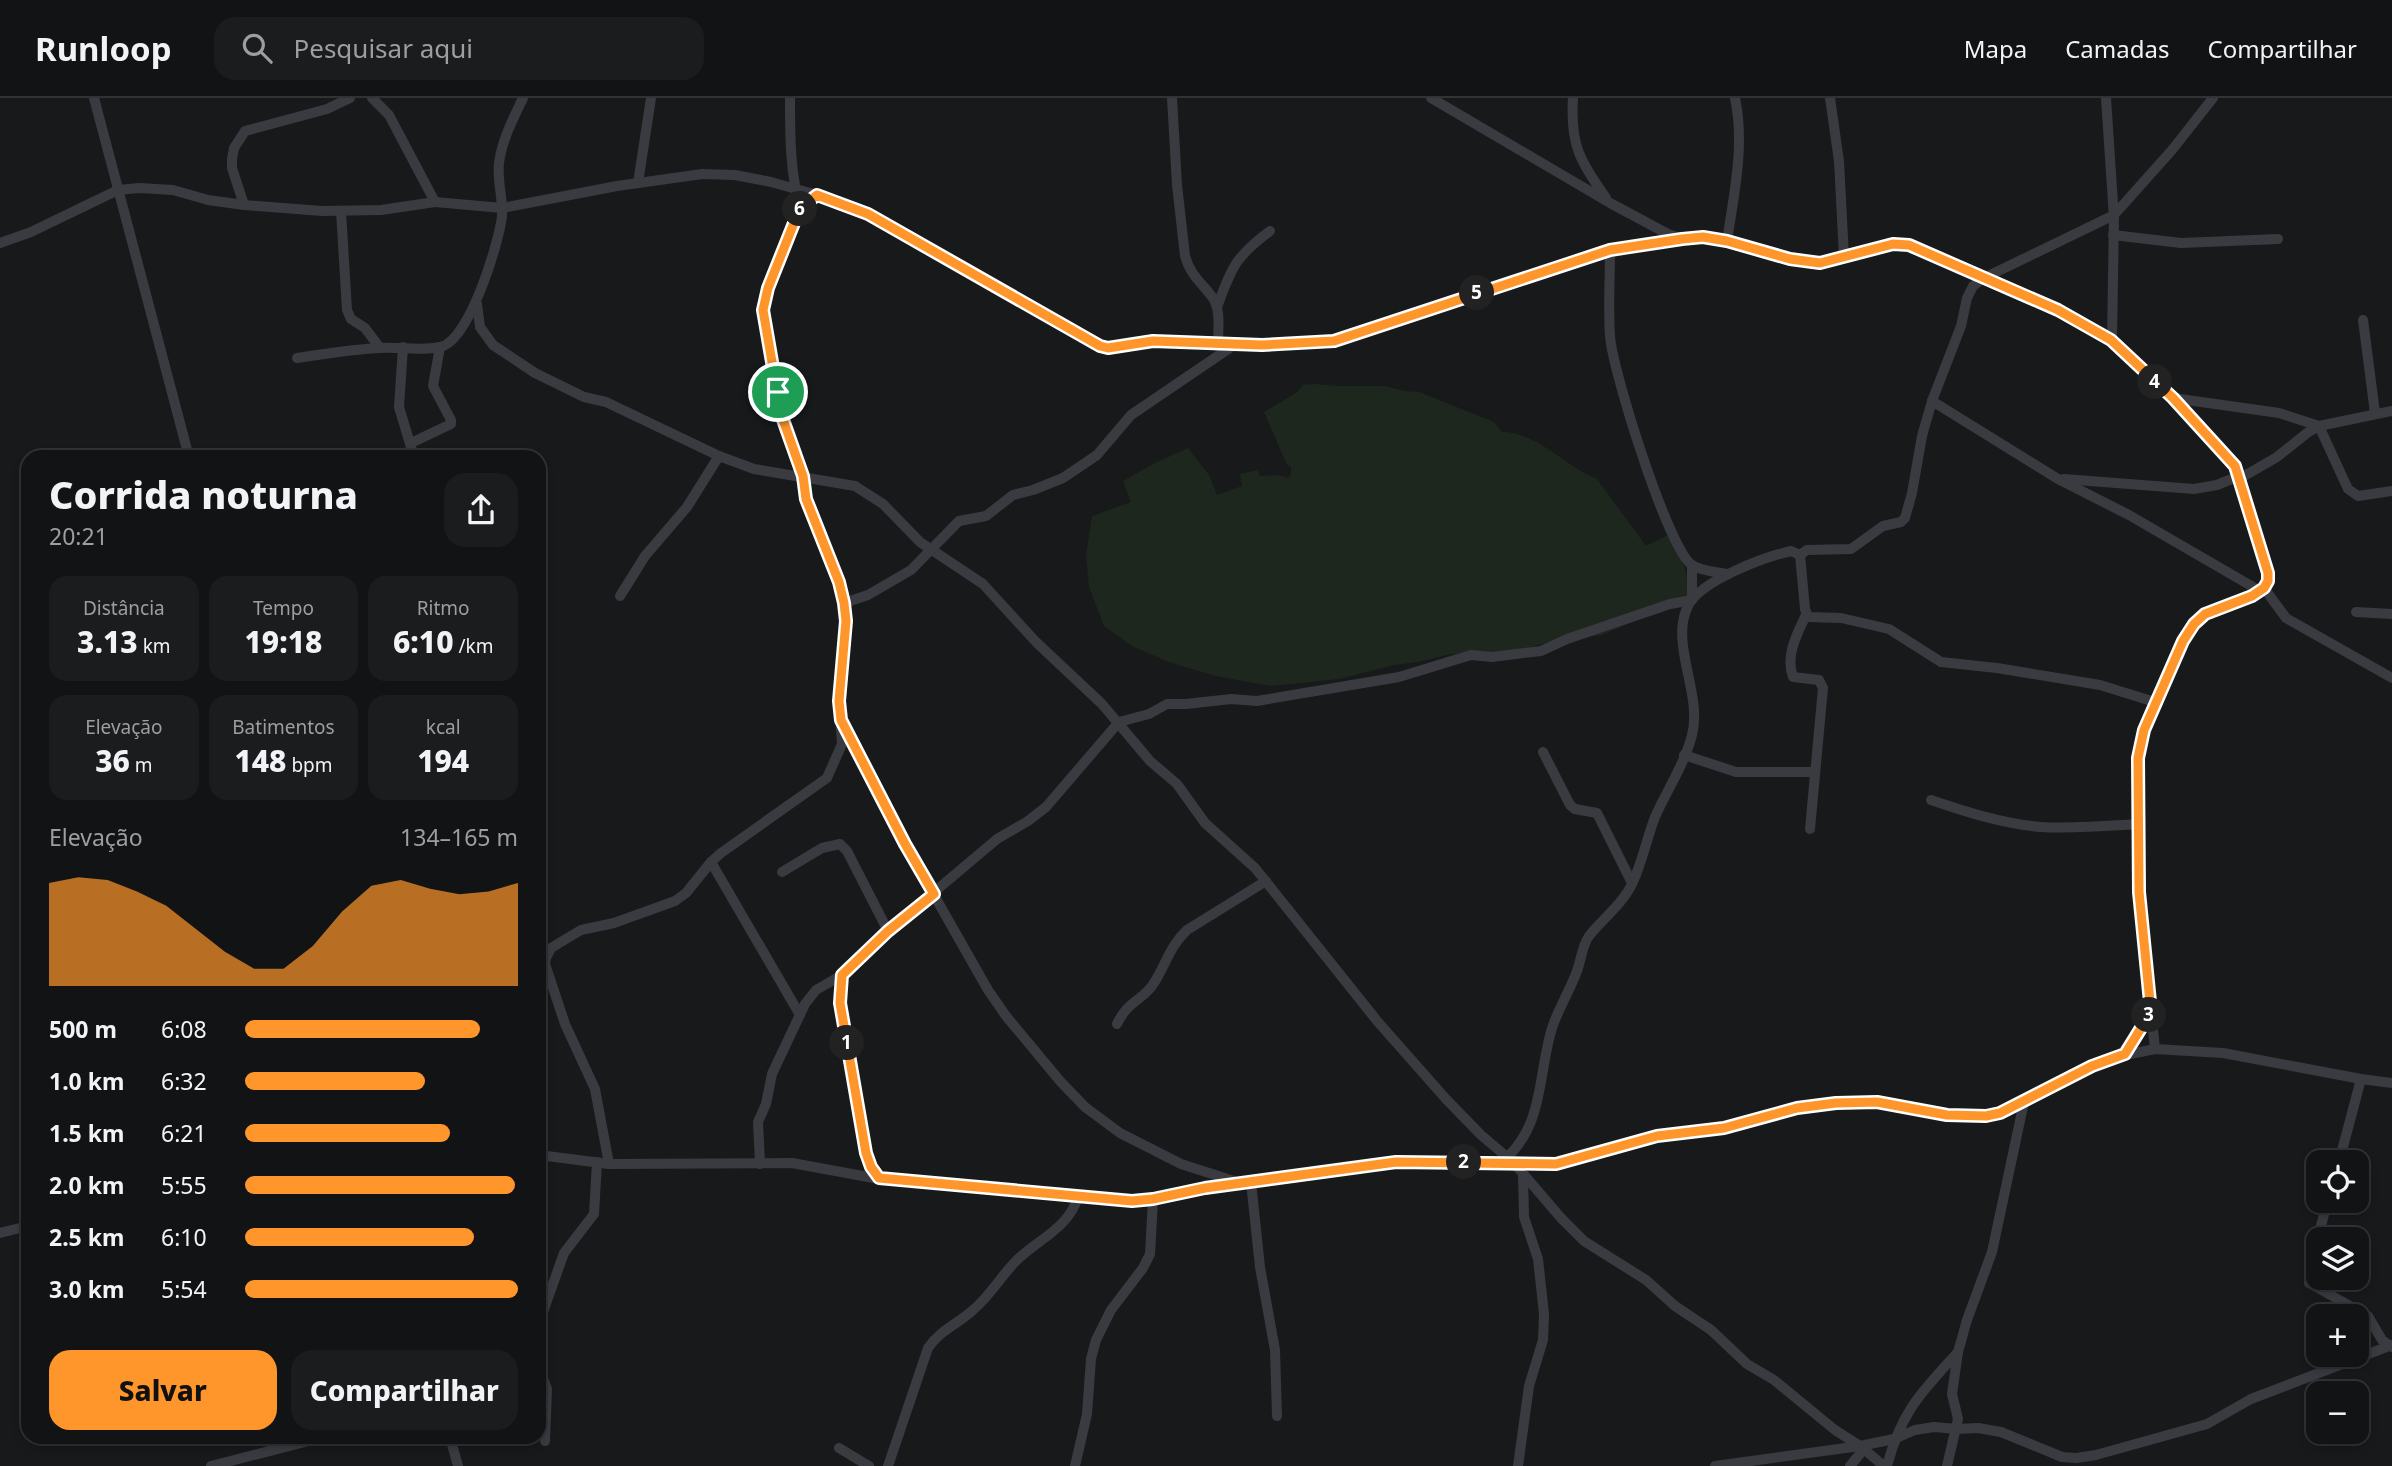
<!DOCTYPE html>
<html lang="pt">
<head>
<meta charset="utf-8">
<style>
	body { margin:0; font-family:"Noto Sans",sans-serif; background:#1b1c1d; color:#f1f3f6; height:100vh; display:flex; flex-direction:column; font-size:26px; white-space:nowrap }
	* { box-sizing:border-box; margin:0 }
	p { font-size:23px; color:#9c9ea0 }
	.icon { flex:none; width:38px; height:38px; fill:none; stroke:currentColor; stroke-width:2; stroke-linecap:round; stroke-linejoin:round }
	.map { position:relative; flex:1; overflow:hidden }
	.side { position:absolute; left:21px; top:352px; width:525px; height:994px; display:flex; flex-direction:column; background:#121314; border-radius:21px; box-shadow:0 4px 10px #0003,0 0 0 2px #313234 }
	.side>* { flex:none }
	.fabs { position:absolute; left:2306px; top:1052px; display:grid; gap:14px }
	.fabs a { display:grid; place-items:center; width:63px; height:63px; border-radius:14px; background:#121314; box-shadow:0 4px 10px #0003,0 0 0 2px #313234; font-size:35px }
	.pin { position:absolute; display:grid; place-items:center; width:60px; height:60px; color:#fff; margin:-30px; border:4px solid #fff; border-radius:50%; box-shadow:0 2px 7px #0007 }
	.km { position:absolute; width:35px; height:35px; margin:-18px; border-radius:50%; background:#222; color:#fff; font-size:19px; line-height:35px; text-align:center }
	.round { display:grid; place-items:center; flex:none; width:74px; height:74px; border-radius:21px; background:#1b1c1d }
	.overview { display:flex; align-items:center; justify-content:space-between; height:119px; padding:0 28px }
	h1 { font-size:38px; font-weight:800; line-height:52px }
	.metrics { display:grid; grid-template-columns:repeat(3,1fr); gap:10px; height:119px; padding:7px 28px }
	.metrics div { display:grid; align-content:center; border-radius:18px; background:#1b1c1d; text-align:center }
	.metrics b { font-size:30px; font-weight:800 }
	.metrics small { font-size:19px; font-weight:400 }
	.metrics p { font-size:19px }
	.chart { height:196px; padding:14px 28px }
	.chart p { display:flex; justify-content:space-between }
	.chart svg { width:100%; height:126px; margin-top:7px; fill:#ff962c; opacity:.7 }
	.button { display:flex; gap:14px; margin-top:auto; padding:14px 28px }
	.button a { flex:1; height:80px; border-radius:21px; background:#ff962c; color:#111; font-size:28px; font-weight:800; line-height:80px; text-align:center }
	.button a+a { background:#1b1c1d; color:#f1f3f6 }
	ul { padding:0 28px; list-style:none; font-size:23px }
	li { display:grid; grid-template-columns:112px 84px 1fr; align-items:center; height:52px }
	li i { height:18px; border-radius:9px; background:#ff962c }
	header { display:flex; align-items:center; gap:42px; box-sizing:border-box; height:98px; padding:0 35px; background:#121314; border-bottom:2px solid #313234 }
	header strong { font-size:33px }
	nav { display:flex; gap:38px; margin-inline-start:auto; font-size:24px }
	.search { width:490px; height:63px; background:#1b1c1d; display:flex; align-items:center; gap:18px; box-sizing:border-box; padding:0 24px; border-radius:21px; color:#9c9ea0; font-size:26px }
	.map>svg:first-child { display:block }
</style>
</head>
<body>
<header>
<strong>Runloop</strong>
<div class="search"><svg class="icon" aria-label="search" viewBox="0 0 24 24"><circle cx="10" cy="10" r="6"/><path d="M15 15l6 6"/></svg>Pesquisar aqui</div>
<nav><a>Mapa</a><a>Camadas</a><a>Compartilhar</a></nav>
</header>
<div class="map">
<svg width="2392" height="1368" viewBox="0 0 2392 1368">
	<rect width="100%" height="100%" fill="#18191b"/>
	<path fill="#1e271e" d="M1314 286 1338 288H1385L1404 293 1419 294 1494 324 1502 334C1537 334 1564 368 1597 381L1646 448 1668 437C1683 460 1687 471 1689 499L1602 537 1558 542 1510 554 1450 556 1418 564 1394 567 1339 581 1271 588 1215 578 1169 564 1132 548 1104 528 1089 489 1086 458 1092 418 1131 404 1123 383 1157 364 1188 350 1209 377 1217 397 1242 388 1240 376 1258 372 1260 378 1278 377 1288 380 1291 376V369L1287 367 1264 314 1296 295 1303 287Z"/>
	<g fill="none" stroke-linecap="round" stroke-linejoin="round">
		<g stroke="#393b40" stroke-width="10">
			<path d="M94 0 189 359"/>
			<path d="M372 0 389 17 435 104"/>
			<path d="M790 0C790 37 790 74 800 110"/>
			<path d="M1172 0 1177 87 1185 158C1190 177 1202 185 1213 200 1221 213 1218 231 1218 245"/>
			<path d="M1431 0 1610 105 1668 136 1682 141 1703 139 1727 143 1790 161 1820 165 1893 147H1909L2058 212 2112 243 2173 300 2235 368 2262 450 2268 483 2264 490 2252 498 2205 516 2194 526 2183 543 2144 632 2138 660 2139 794 2155 951"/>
			<path d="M1573 0C1570 48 1580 62 1606 100"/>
			<path d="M1830 0 1839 63 1844 159"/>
			<path d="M2106 0 2114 120"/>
			<path d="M638 85 651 0"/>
			<path d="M244 107 232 70V61L234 50 245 33 327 11 350 0"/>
			<path d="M341 113 347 212 351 221 365 230 380 250"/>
			<path d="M2113 137 2181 145 2278 141"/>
			<path d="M1727 143C1734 96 1745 47 1735 0"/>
			<path d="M0 145 31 134 118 92 139 90 173 92 208 102 244 107 322 113 381 112 435 104 502 110 617 88 702 76 735 77 771 84 828 100 868 116 1100 248 1108 250 1153 244 1262 247 1334 244 1610 152 1682 141"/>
			<path d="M1610 152C1610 181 1608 210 1610 238 1612 271 1668 451 1692 467 1700 473 1718 474 1728 476"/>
			<path d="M477 206 480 229 493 247 535 275 584 299 606 304 719 358 754 371 855 388 883 406 920 444 983 486 1036 544 1102 606 1150 663 1177 686 1205 725 1255 770 1378 924 1446 1001 1481 1037 1514 1065 1561 1120 1584 1143 1646 1182 1675 1208 1711 1232 1747 1266 1774 1282 1835 1332 1860 1348 1884 1368"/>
			<path d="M1217 209C1232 169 1235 159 1270 133"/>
			<path d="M2363 222 2375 315"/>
			<path d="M2112 243 2114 117 2172 52 2213 0"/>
			<path d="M403 249 399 309 414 359"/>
			<path d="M297 260C325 256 353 251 381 250 400 249 422 253 440 249 469 244 499 145 502 118 503 100 497 83 499 65 502 42 513 21 523 0"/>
			<path d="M2173 300 2279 315 2319 328 2392 313"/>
			<path d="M1932 303 2058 381 2129 417 2260 493"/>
			<path d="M411 345 451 326V322L433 288 440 249"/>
			<path d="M2064 381 2194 391 2217 387 2239 378"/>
			<path d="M2239 381 2277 359 2307 335 2319 328 2348 391 2358 398 2392 393"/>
			<path d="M1800 457 1805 511 1808 519 1841 520 1889 531 1941 564 1997 570 2100 587 2158 605"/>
			<path d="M2264 490 2286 520 2392 580"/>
			<path d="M620 498 645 458 687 409 719 358"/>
			<path d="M844 505 868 497 911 472 959 423 986 418 1013 397 1033 392 1063 380 1097 357 1131 317 1234 247"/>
			<path d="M2356 514 2392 516"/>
			<path d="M1806 517C1797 536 1785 558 1793 579L1819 582 1823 590 1810 731"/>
			<path d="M844 628 905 746 988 892 1006 918 1060 983 1085 1009 1120 1035 1181 1066 1234 1083"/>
			<path d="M1543 654 1570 707 1575 711 1597 715 1632 785"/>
			<path d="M1684 657 1736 674H1815"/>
			<path d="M1931 702C1966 714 2004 726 2041 729 2074 731 2106 728 2139 726"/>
			<path d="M711 764 800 917"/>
			<path d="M782 774 822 750 840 746 847 753 888 833"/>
			<path d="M842 877 840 905 866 1055 871 1069 879 1081"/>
			<path d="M1117 926C1128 902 1144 902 1154 885 1166 866 1170 848 1187 832L1266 783"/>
			<path d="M2125 956 2151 914"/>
			<path d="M539 1057 609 1066 792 1065 879 1081 1132 1103 1153 1102 1204 1090 1396 1064 1556 1066 1657 1038 1724 1030 1797 1010 1836 1005 1877 1004 1947 1017 1986 1018 2000 1015 2024 1004 2111 960 2155 951 2223 955 2361 981 2392 985"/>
			<path d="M1506 1060C1545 1026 1538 971 1553 927 1560 908 1570 892 1577 873 1581 862 1582 848 1589 838 1603 820 1623 806 1633 784 1642 764 1647 740 1655 719 1667 692 1685 665 1692 637 1703 595 1668 544 1689 506 1703 482 1764 459 1791 453L1800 457 1807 452 1851 451 1883 428 1901 424 1905 420 1912 395 1922 338 1932 303 1961 228 1967 200 1973 188 1984 180 2114 117"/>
			<path d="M2339 1064 2361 981"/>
			<path d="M609 1066 595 991 565 926 545 866 546 860 551 850 581 832 614 825 675 803 686 795 711 764 721 755 827 680 842 646 839 603 846 523 844 505 839 484 806 401 803 378 781 316 763 212 768 190 800 110 817 97"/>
			<path d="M760 1066 758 1024 766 1006 772 976 805 906 816 892 842 877 888 833 997 741 1028 723 1046 709 1119 624 1149 616 1167 606H1186L1231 601 1257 603 1399 579 1471 557 1492 559 1541 553 1567 541 1670 506 1692 502V467"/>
			<path d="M1251 1084 1260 1169 1275 1252 1277 1318"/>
			<path d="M2328 1102 2311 1164 2309 1185 2368 1218 2382 1242 2392 1249"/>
			<path d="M0 1135 28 1128"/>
			<path d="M539 1225 564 1155 594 1116 597 1064"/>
			<path d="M539 1270 547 1291 545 1343"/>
			<path d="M450 1339 458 1368"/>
			<path d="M839 1350 869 1368"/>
			<path d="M211 1368 324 1339"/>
			<path d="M888 1368 928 1250C940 1232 958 1226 973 1212 990 1198 1001 1178 1016 1163 1038 1141 1068 1131 1078 1099"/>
			<path d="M1075 1368 1087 1316 1091 1261 1096 1242 1111 1212 1143 1170 1150 1156 1153 1102"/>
			<path d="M1518 1368 1529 1288 1543 1242 1544 1216 1538 1161 1524 1119 1523 1076"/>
			<path d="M1715 1368 1860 1348 1894 1341 1915 1332 1934 1329 1957 1331 1978 1330 2001 1334 2062 1359 2076 1360 2096 1357 2207 1326 2251 1301 2392 1247"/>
			<path d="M1850 1368 1864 1351"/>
			<path d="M1887 1368C1902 1312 1921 1295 1958 1254"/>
			<path d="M1947 1368 1958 1321 1952 1296 1958 1254 1967 1222 1992 1154 2024 1004"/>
		</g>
	</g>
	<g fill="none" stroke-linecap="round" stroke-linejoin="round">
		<defs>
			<path id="route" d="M817 97 868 116 1100 248 1108 250 1153 243 1262 247 1334 243 1610 152 1682 141 1703 139 1727 143 1790 161 1820 165 1893 146 1909 147 2058 212 2111 242 2173 300 2235 368 2268 475V483L2264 490 2252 498 2205 516 2194 526 2183 543 2144 632 2138 660 2139 794 2151 914 2125 956 2092 968 2000 1015 1986 1018 1947 1017 1877 1004 1836 1005 1797 1010 1724 1030 1657 1038 1556 1066 1396 1064 1205 1090 1153 1101 1132 1103 879 1080 871 1069 866 1055 840 905 842 877 888 833 934 796 905 746 841 622 839 603 846 523 844 505 839 484 806 401 803 378 781 316 763 212 768 190 800 110Z"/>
		</defs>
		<use href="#route" stroke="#fff" stroke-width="14"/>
		<use href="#route" stroke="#ff962c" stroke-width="9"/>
	</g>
</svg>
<div class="fabs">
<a><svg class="icon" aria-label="locate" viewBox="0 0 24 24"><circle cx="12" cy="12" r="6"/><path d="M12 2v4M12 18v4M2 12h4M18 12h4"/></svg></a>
<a><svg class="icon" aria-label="layers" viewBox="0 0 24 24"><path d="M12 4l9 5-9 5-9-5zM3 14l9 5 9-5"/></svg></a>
<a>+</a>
<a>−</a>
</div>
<div class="pin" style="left:778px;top:294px;background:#1e9e55"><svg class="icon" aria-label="arrive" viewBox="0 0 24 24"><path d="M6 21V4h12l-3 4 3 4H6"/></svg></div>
<b class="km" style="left:847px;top:945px">1</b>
<b class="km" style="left:1464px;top:1064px">2</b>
<b class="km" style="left:2149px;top:917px">3</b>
<b class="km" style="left:2155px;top:284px">4</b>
<b class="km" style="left:1477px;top:195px">5</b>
<b class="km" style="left:800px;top:111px">6</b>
<section class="side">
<div class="overview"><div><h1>Corrida noturna</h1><p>20:21</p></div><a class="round"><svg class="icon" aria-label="share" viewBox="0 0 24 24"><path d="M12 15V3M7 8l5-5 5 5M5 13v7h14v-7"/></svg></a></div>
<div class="metrics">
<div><p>Distância</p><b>3.13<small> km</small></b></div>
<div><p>Tempo</p><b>19:18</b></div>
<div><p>Ritmo</p><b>6:10<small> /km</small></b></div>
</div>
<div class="metrics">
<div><p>Elevação</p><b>36<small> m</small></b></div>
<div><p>Batimentos</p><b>148<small> bpm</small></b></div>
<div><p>kcal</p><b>194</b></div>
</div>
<div class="chart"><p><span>Elevação</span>134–165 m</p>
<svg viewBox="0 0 160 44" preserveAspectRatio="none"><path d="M0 44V8L10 6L20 7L30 11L40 16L50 24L60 32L70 38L80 38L90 30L100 18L110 9L120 7L130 10L140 12L150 11L160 8V44z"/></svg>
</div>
<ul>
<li><b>500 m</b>6:08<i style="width:86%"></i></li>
<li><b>1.0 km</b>6:32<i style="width:66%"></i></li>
<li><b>1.5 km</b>6:21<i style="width:75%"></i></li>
<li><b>2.0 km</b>5:55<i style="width:99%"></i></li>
<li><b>2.5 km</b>6:10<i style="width:84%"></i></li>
<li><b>3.0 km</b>5:54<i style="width:100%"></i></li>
</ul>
<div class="button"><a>Salvar</a><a>Compartilhar</a></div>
</section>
</div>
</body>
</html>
